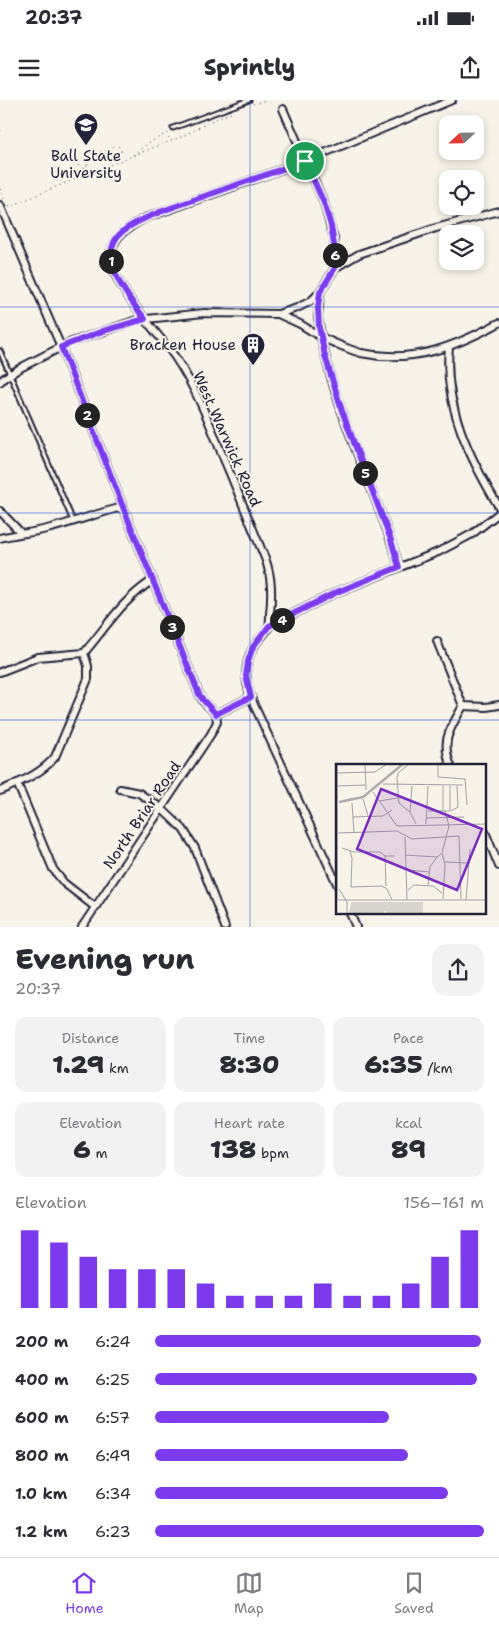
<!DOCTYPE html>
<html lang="en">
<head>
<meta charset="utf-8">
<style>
	body { margin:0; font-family:"Shantell Sans",sans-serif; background:#f2f2f3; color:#2b2b33; height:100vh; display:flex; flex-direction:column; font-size:19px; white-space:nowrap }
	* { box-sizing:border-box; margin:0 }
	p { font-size:16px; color:#7c7c81 }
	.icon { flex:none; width:28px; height:28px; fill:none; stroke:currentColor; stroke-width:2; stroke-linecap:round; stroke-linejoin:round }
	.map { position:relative; height:827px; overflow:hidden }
	.details { display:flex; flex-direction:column; background:#fff; flex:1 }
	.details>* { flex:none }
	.needle { width:32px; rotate:248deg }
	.controls { position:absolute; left:439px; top:15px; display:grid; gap:10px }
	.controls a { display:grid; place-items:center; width:45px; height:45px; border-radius:10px; background:#fff; box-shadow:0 2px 8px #0003; font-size:25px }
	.pin { position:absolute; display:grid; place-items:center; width:42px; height:42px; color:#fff; margin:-21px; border:2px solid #fff; border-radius:50%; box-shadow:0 1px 5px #0007 }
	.km { position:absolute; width:25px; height:25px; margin:-12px; border-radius:50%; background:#222; color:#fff; font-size:14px; line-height:25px; text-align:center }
	.round { display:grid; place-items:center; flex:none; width:52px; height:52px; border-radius:15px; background:#f2f2f3 }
	.overview { display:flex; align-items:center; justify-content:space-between; height:85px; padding:0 15px }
	h1 { font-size:28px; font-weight:800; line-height:38px }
	.metrics { display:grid; grid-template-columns:repeat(3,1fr); gap:8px; height:85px; padding:5px 15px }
	.metrics div { display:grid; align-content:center; border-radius:12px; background:#f2f2f3; text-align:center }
	.metrics b { font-size:25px; font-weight:800 }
	.metrics small { font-size:14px; font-weight:400 }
	.metrics p { font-size:14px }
	.chart { height:140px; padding:10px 15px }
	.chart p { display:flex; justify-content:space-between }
	.chart svg { width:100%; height:90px; margin-top:5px; stroke:#7c3aed; stroke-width:6 }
	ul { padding:0 15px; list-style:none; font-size:16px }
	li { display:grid; grid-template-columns:80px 60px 1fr; align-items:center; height:38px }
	li i { height:12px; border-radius:6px; background:#7c3aed }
	.status { display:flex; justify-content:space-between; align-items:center; height:35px; padding:0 25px; background:#fff; direction:ltr }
	.status svg { height:14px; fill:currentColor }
	header { display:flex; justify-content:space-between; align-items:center; height:65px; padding:0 15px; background:#fff; font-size:22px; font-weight:800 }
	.menu { display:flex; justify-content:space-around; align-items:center; height:70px; border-top:1px solid #e1e1e2; background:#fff; font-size:14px; color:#7c7c81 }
	.menu a { display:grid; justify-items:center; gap:2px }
	.menu .selected { color:#7c3aed }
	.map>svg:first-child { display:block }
</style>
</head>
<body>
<div class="status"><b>20:37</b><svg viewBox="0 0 49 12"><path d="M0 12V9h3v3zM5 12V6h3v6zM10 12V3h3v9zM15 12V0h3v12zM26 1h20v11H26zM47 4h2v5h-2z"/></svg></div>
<header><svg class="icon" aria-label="menu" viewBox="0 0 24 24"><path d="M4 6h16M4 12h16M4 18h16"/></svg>Sprintly<svg class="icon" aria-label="share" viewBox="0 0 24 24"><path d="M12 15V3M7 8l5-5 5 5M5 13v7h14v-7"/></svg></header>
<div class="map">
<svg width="499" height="827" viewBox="0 0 499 827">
	<rect width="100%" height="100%" fill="#f7f3e8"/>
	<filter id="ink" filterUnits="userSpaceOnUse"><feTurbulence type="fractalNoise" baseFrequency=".02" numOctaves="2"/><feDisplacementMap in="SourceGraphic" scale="10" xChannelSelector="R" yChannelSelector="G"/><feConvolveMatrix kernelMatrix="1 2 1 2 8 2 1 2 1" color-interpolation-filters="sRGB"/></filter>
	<g filter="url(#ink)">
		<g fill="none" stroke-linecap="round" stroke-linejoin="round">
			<defs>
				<g id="lane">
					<path d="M173 28 249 0"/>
					<path d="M0 251 73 421"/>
				</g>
				<g id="street">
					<path d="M283 9 324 103 334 139 335 168"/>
					<path d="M0 105 61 247 123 407 199 594 203 601 216 614"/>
					<path d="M320 192 318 217 321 237C334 243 347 249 361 253 413 264 454 247 499 223"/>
					<path d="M278 214 300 224 321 237C332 291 352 340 372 391 382 416 392 441 399 467"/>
					<path d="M449 247C443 305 470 359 499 407"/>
					<path d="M0 282 4 278 22 267 69 243 137 220 204 213 278 214 297 208 311 201 320 192 335 168 359 154 436 128 499 111"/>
					<path d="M0 411 21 433"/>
					<path d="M0 438C15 434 31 433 47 429 72 423 97 413 123 407"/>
					<path d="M269 526 337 492 438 452 457 442 472 434 499 413"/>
					<path d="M437 541 463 606C451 628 440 640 451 666"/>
					<path d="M0 572 38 557 84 553C108 525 121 501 153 480"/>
					<path d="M463 606 486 607 499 605"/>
					<path d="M216 614 251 597"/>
					<path d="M17 683 53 769 64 783 95 807"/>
					<path d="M120 689 139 693 161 708 183 729 195 748 225 827"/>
					<path d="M0 691C20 682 41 674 55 657L88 579V566L84 553"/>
					<path d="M485 732 499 766"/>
					<path d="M338 786 255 607C246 587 242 568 253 548 257 540 266 534 269 526 270 523 270 518 270 514 272 494 272 477 265 458 250 423 236 387 221 352 208 319 195 287 175 257 159 234 112 185 111 159 110 137 127 128 145 118L305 61 452 0"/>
					<path d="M350 813 356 827"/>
					<path d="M82 827 211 634 217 622 216 614"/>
				</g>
			</defs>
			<use href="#lane" stroke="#22223b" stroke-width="7"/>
			<use href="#street" stroke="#22223b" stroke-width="10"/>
			<g stroke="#22223b" stroke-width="1" stroke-dasharray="1 4" stroke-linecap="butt">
				<path d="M253 4 267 0"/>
				<path d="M0 31 1 30"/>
				<circle cx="116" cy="51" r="5"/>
				<path d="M133 55 150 42 167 33 170 41"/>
				<path d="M74 62 83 69"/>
				<path d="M86 74 84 69 88 64V54L111 50"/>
				<path d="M0 89 4 99"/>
				<path d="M9 107 89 73 181 37 211 21 231 13"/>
			</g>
			<use href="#lane" stroke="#f7f3e8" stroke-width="3"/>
			<use href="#street" stroke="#f7f3e8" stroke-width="6"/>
		</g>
	</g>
	<g fill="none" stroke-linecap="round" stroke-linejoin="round" filter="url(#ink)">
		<defs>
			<path id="route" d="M305 61 324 103 331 126 335 151V168L320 192 318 208 319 227 325 256 342 311 391 440 399 467 337 492 269 526 253 547 248 561 246 576 251 597 216 614 203 600 199 594 123 407 61 247 103 231 145 219C128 197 93 155 123 131 135 121 151 116 165 110Z"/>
		</defs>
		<use href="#route" stroke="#fff" stroke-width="10"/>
		<use href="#route" stroke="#7c3aed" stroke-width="6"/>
	</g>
	<path fill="none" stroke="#1d4ed8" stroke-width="1" stroke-opacity="0.55" d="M250 0V827M0 207H499M0 413H499M0 620H499"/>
	<defs>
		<symbol id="university-pin" viewBox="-11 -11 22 30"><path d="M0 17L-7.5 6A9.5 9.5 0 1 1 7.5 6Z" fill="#22223b" stroke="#f7f3e8"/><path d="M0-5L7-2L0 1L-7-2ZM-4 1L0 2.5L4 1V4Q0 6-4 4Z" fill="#fff"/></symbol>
		<symbol id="building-pin" viewBox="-11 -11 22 30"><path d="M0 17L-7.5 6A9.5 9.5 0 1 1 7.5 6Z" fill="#22223b" stroke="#f7f3e8"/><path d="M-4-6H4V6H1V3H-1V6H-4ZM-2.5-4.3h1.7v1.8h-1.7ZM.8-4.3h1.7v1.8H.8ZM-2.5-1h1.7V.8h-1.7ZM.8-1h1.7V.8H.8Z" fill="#fff"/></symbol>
	</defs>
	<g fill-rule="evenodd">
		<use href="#university-pin" x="72" y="11" width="28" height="38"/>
		<use href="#building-pin" x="239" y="231" width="28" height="38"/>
	</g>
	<g text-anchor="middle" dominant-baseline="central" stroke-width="4" stroke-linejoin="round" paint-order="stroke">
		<g font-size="15" fill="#22223b" stroke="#f7f3e8">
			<text x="86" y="56">Ball State<tspan x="86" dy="17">University</tspan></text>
			<text x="236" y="245" text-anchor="end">Bracken House</text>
		</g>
		<g font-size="15" fill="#22223b" stroke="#f7f3e8">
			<text transform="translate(227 339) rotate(66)">West Warwick Road</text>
			<text transform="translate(142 715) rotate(-56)">North Briar Road</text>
		</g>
	</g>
	<g transform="translate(336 664)">
		<rect width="150" height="150" fill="#f7f3e8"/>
		<path d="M16 138H87V150H51L50 146 46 150H12Z" fill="#d8d5cf"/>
		<path fill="none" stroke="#aeabad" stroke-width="2.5" d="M3 38 27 33 67 0"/>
		<path fill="none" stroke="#a29fa3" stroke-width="1" d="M29 0 30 26M73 0 62 9 61 14 63 39 74 48M102 0V13L129 15 131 41M1 9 39 8 51 0M47 20 127 21M1 22 29 21M76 22 74 48 80 60M107 22V47M37 28 61 62M27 35 32 52M43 37 62 34M16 39 18 69M92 47H114V22M115 47 122 43 121 22M17 53 47 52 56 46M91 54 128 53M90 60 92 22M61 62 150 60M61 67 76 75 123 72 125 135M2 69 61 67M69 73 71 136M6 84 18 88H44L49 92H59M14 87 16 94 15 123 46 122 51 125 56 136M69 91 101 93 105 90M49 92 50 122M109 98 131 99M71 106 94 108M92 121 94 103 101 93M3 125 11 138V150M72 126 78 121 97 122 106 129M107 135 109 101 106 89 113 62 109 47M1 136V0M2 136H150M130 136 134 85"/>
		<path fill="#7b2cbf" fill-opacity="0.15" stroke="#7b2cbf" stroke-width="2.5" d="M45 25 146 65 121 126 21 85Z"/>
		<rect width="150" height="150" fill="none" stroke="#22223b" stroke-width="2.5"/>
	</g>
</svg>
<div class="controls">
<a><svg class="needle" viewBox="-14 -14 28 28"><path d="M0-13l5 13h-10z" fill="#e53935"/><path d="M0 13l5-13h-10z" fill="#7c7c81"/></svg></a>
<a><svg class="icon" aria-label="locate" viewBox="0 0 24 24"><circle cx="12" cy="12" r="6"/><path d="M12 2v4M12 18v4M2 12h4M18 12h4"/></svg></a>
<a><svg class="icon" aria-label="layers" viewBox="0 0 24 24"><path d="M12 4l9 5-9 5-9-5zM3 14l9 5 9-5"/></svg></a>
</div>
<div class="pin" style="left:305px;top:61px;background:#1e9e55"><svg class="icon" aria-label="arrive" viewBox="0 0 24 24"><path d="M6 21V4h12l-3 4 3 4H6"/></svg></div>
<b class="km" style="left:111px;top:161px">1</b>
<b class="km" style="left:87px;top:315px">2</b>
<b class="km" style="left:172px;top:527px">3</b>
<b class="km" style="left:282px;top:520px">4</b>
<b class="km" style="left:365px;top:373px">5</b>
<b class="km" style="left:335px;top:155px">6</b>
</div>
<section class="details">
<div class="overview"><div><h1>Evening run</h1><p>20:37</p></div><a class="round"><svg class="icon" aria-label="share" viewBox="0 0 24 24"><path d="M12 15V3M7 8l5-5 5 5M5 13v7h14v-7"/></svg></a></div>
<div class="metrics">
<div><p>Distance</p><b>1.29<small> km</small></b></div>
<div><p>Time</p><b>8:30</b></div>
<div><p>Pace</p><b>6:35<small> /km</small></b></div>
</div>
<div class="metrics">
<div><p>Elevation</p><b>6<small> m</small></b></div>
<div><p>Heart rate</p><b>138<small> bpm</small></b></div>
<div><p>kcal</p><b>89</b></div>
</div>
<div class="chart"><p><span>Elevation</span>156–161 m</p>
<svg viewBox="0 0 160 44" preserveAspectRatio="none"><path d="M5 44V6M15 44V12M25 44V19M35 44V25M45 44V25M55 44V25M65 44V32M75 44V38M85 44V38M95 44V38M105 44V32M115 44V38M125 44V38M135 44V32M145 44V19M155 44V6"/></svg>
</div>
<ul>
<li><b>200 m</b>6:24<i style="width:99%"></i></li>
<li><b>400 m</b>6:25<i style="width:98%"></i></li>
<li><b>600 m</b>6:57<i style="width:71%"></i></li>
<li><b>800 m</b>6:49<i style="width:77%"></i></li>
<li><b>1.0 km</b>6:34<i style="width:89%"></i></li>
<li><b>1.2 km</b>6:23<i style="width:100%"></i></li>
</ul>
</section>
<nav class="menu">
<a class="selected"><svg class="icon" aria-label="home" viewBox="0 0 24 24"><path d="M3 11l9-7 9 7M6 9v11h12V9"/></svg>Home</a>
<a><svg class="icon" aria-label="map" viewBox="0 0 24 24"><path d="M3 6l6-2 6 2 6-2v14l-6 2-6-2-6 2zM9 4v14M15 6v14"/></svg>Map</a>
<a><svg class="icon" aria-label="saved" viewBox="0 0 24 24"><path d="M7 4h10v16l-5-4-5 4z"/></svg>Saved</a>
</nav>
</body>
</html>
